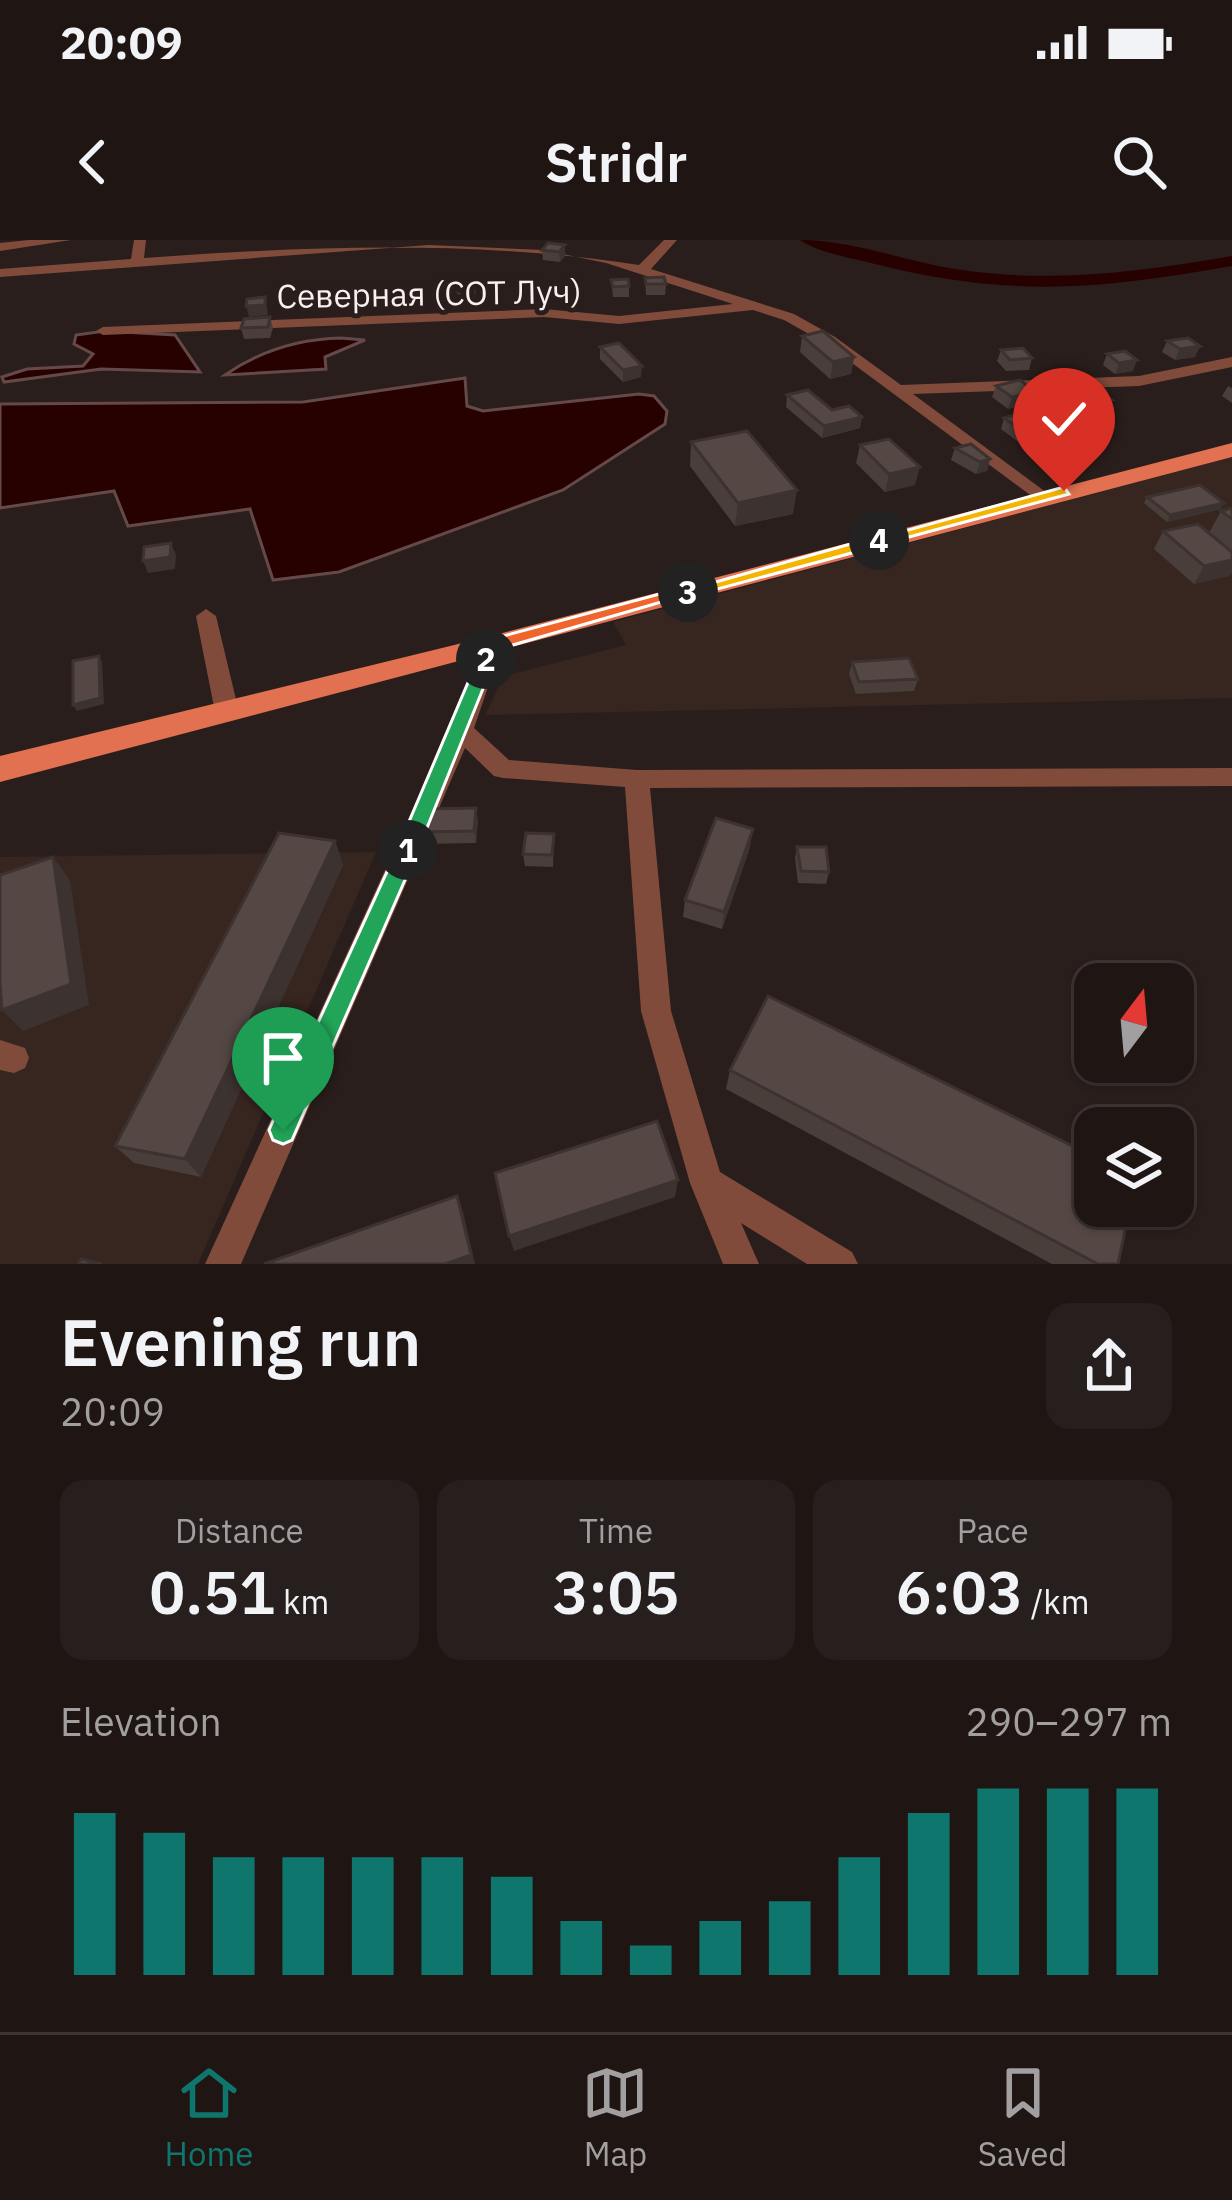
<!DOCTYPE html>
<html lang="en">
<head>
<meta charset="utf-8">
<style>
	body { margin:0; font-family:"IBM Plex Sans",sans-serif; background:#271f1d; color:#f1f3f6; height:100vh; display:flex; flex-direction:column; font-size:45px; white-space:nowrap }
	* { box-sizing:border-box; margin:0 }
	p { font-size:39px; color:#a19fa0 }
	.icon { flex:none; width:66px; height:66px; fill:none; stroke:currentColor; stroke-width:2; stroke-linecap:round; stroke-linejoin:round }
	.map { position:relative; height:1024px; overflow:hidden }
	.side { display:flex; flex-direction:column; background:#1f1614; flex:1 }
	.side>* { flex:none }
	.needle { width:78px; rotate:16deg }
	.buttons { position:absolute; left:1074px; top:723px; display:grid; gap:24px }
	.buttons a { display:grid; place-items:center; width:120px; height:120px; border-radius:24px; background:#1f1614; box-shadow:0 3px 9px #0004,0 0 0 3px #3c3534; font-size:60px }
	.pin { position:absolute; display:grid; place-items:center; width:102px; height:102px; color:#fff; margin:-123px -51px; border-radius:50% 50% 50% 0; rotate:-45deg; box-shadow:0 0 12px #0007 }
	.pin .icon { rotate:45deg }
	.km { position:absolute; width:60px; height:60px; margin:-30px; border-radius:50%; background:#222; color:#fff; font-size:33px; line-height:60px; text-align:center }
	.round { display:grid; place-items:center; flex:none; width:126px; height:126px; border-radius:24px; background:#271f1d }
	.head { display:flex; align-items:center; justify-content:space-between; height:204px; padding:0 60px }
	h1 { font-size:66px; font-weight:600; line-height:90px }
	.stats { display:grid; grid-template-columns:repeat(3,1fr); gap:18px; height:204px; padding:12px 60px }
	.stats div { display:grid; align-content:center; border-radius:24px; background:#271f1d; text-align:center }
	.stats b { font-size:60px; font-weight:600 }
	.stats small { font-size:33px; font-weight:400 }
	.stats p { font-size:33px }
	.chart { height:336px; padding:24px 60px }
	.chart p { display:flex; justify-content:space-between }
	.chart svg { width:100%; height:216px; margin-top:12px; stroke:#0f766e; stroke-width:6 }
	.status { display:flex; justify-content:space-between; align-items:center; height:84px; padding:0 60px; background:#1f1614; direction:ltr }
	.status svg { height:33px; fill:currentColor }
	header { display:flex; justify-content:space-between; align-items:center; height:156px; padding:0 60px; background:#1f1614; font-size:54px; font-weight:600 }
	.menu { display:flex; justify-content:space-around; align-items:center; height:168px; border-top:3px solid #3c3534; background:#1f1614; font-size:33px; color:#a19fa0 }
	.menu a { display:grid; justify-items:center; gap:6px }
	.menu .selected { color:#0f766e }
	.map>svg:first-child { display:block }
</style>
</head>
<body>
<div class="status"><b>20:09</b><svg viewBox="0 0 49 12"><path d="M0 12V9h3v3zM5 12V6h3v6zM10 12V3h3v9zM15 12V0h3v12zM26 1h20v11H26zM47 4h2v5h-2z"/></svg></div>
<header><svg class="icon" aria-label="back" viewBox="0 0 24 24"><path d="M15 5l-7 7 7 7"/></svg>Stridr<svg class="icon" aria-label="search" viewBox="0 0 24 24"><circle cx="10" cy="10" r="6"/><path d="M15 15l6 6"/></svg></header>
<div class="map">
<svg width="1232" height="1024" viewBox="0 0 1232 1024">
	<rect width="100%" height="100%" fill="#291e1b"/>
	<g fill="#372520">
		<path d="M1232 217V458L485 475 504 436 626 405 613 382Z"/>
		<path d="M376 612 198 1024H0V617Z"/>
	</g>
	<g fill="#260100" stroke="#654948" stroke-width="3">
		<path d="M105 91 175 95 200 132 101 129 4 142 2 137 27 129 83 126 93 114 74 104 76 95Z"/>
		<path d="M341 98 365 100 325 117 326 129 225 135C261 110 298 99 341 98Z"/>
		<path d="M465 138 467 166 483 171 639 154 654 156 667 171 665 184 563 250 339 332 273 340 250 269 128 286 114 251 0 268V164L303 162Z"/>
	</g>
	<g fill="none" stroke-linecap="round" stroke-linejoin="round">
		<path fill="#260100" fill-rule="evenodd" d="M800 0C852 0 904 21 955 29 1051 44 1138 32 1232 16V26C1095 50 1008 58 871 23 848 17 819 13 800 0Z"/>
		<g fill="#814b3c" fill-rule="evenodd">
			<path d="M29 0H71L0 11V3Z"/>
			<path d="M134 0H146L144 18C306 6 481 0 639 25L664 0H677L651 29 794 74 835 97 901 145 1139 136 1232 117V127L1139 146 913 154 1047 253V261L1041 263 825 103 784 80 753 70 619 84 544 77 103 95 96 91 103 87 544 69 619 76 733 64 606 23 543 10 429 5 0 37V29L131 19Z"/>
			<path d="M206 369 216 376 239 472 227 480 215 472 196 376Z"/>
			<path d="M491 399 502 406 474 488 509 520 637 530 1232 528V546L650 548 671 771 720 932 852 1012 858 1024H807L741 983 759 1024H723L690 943 641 771 625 547 503 538 494 536 465 508 241 1024H205L449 490 480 406Z"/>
			<path d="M0 800 25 808 29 818 25 828 14 833 0 830Z"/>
		</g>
		<path fill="#e17151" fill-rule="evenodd" d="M1232 203V217L0 542V516L491 396Z"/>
	</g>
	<g fill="#493e3a">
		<path d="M548 3 565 16 560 22 543 20 542 10Z"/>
		<path d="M645 38 666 44 665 55H646Z"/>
		<path d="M611 40 629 46V57H613Z"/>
		<path d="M474 45 475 63H459L458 52Z"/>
		<path d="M384 50 385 68H366L364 58Z"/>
		<path d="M270 77 273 88 270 98 244 99 241 88Z"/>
		<path d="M802 96 854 117 851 134 830 139 800 112Z"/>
		<path d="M1167 101 1200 106 1195 117 1175 120 1162 112Z"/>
		<path d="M600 107 641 137 623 142 600 119Z"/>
		<path d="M1001 110 1032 118 1029 130 1006 131 997 121Z"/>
		<path d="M1107 114 1133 131 1115 134 1103 125Z"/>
		<path d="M996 146 1035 152 1031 163 1008 169 992 157Z"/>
		<path d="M1228 146 1232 148V163L1222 156Z"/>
		<path d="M1081 150 1112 160 1108 172 1095 174 1113 187 1110 192 1088 198 1063 180 1065 174 1086 170 1076 162Z"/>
		<path d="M787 155 832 170 862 177 860 188 822 198 786 167Z"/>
		<path d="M1004 178 1044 197 1021 204 1001 189Z"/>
		<path d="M691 202 793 274 735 286 690 226Z"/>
		<path d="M860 205 915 245 885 252 856 223Z"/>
		<path d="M955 208 990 219 987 231 976 234 951 220Z"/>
		<path d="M1147 257 1221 269 1167 282 1144 263Z"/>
		<path d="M1232 268V332L1229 336 1194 344 1154 309 1163 291 1209 293 1221 271Z"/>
		<path d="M852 422 918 439 914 451 856 454 849 434Z"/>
		<path d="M478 580 476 603 425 604 422 592Z"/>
		<path d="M554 594 553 627 525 626 523 614Z"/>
		<path d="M335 601 343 625 201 937 134 923 115 906Z"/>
		<path d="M750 607 722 689 683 677 685 660Z"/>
		<path d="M797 607 829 632 826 644 798 643 795 618Z"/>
		<path d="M730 830 1118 1024H1052L726 849Z"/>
	</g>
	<g fill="#3c3230">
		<path d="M565 5V16L560 22 559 12Z"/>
		<path d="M265 57 268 75 249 77 246 66Z"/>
		<path d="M1200 106 1195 117 1175 120 1180 109Z"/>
		<path d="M854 117 851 134 830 139 833 122Z"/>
		<path d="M1137 120 1133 131 1115 134 1119 123Z"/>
		<path d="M642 126 641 137 623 142V130Z"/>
		<path d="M1035 152 1031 163 1008 169 1012 157Z"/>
		<path d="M1112 160 1108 172 1092 175 1096 163Z"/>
		<path d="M862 177 860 188 822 198 824 186Z"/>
		<path d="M1048 185 1044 197 1021 204 1025 192Z"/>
		<path d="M1113 187 1110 192 1088 198 1090 192Z"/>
		<path d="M990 219 987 231 976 234 980 222Z"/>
		<path d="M920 227 915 245 885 252 889 234Z"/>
		<path d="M797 250 793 274 735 286 738 263Z"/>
		<path d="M1224 263 1221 269 1167 282 1170 275Z"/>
		<path d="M171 303 176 315 175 329 148 333 143 321Z"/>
		<path d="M1232 320V332L1229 336 1194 344 1204 326Z"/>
		<path d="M99 416 102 422 104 464 77 471 73 465Z"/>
		<path d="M476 568 478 580 476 603 474 591Z"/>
		<path d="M753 589 750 607 722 689 724 672Z"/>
		<path d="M335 601 343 625 201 937 185 919Z"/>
		<path d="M53 617 70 640 89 765 23 791 2 770Z"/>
		<path d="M678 940 675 957 514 1011 509 996Z"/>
		<path d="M457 956 463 972 475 1024H445Z"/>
	</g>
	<g fill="#554844" stroke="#3c3230" stroke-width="3">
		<path d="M548 3 565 5 559 12 542 10Z"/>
		<path d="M664 37 666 44H646L645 38Z"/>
		<path d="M628 39 629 46 613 47 611 40Z"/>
		<path d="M459 45H474V52H458Z"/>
		<path d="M384 50 383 57 364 58 366 51Z"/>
		<path d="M265 57V65L246 66 247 59Z"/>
		<path d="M270 77 268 87 241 88 244 79Z"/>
		<path d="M823 91 854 117 833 122 802 96Z"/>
		<path d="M1188 98 1200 106 1180 109 1167 101Z"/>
		<path d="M619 103 642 126 623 130 600 107Z"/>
		<path d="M1023 108 1032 118 1010 120 1001 110Z"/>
		<path d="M1125 111 1137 120 1119 123 1107 114Z"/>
		<path d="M1020 140 1035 152 1012 157 996 146Z"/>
		<path d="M1096 148 1112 160 1096 163 1081 150Z"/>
		<path d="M808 150 832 170 849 166 862 177 824 186 787 155Z"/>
		<path d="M1088 169 1113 187 1090 192 1065 174Z"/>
		<path d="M1027 171 1048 185 1025 192 1004 178Z"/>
		<path d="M747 191 797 250 738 263 691 202Z"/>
		<path d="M889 199 920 227 889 234 860 205Z"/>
		<path d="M971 204 990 219 980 222 955 208Z"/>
		<path d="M1200 245 1224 263 1170 275 1147 257Z"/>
		<path d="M1232 268V279L1221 271Z"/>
		<path d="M1198 284 1232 312V320L1204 326 1163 291Z"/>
		<path d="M171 303 170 317 143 321 144 307Z"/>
		<path d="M99 416 100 458 73 465V421Z"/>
		<path d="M909 418 918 439 859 442 852 422Z"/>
		<path d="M476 568 474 591 422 592 425 569Z"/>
		<path d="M716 578 753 589 724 672 685 660Z"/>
		<path d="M279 593 335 601 185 919 115 906Z"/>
		<path d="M526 593 554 594 552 615 523 614Z"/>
		<path d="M797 607H826L829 632 801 631Z"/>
		<path d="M53 617 71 744 2 770 0 743V635Z"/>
		<path d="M768 756 1095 917V966H1130L1118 1024H1098L730 830Z"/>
		<path d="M657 881 678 940 509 996 495 933Z"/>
		<path d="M457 956 471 1015 445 1024H264Z"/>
		<path d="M81 1019 102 1024H78Z"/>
	</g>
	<path fill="#22a559" stroke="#fff" stroke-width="3" d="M408 601 418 610 292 900 283 904 273 900 269 890 273 881 397 610Z"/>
	<path fill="#22a559" stroke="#fff" stroke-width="3" d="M486 412 495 419 418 610 408 618 400 616 397 610 478 419Z"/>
	<path fill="#f0652b" stroke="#fff" stroke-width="3" d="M682 348 696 352 499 409 493 423 478 419 485 401Z"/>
	<path fill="#f5b400" stroke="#fff" stroke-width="3" d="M879 296 885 297V304L688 357 680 352Z"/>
	<path fill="#f5b400" stroke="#fff" stroke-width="3" d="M1064 247 1069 254 879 305 872 300Z"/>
	<g text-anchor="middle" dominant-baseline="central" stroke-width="10" stroke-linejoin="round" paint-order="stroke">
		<g font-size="33" fill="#f9f1ef" stroke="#291e1b">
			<text transform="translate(429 53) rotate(-1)">Северная (СОТ Луч)</text>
		</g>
	</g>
</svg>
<div class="buttons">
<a><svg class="needle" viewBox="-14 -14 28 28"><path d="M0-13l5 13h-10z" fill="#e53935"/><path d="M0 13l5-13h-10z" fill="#a19fa0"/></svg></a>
<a><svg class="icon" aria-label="layers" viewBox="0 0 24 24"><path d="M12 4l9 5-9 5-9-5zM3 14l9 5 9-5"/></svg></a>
</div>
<div class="pin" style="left:283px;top:890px;background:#1e9e55"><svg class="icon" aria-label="arrive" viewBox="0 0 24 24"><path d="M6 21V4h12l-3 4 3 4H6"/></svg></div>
<div class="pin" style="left:1064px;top:251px;background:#d93025"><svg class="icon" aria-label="check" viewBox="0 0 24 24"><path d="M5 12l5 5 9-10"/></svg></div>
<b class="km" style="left:408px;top:610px">1</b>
<b class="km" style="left:486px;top:419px">2</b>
<b class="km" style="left:688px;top:352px">3</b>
<b class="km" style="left:879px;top:300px">4</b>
</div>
<section class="side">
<div class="head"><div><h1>Evening run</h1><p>20:09</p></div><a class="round"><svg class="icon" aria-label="share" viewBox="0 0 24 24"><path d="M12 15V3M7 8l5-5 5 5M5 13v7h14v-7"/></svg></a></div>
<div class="stats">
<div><p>Distance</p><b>0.51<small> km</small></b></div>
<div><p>Time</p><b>3:05</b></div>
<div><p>Pace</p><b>6:03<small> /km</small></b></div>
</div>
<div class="chart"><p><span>Elevation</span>290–297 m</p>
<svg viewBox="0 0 160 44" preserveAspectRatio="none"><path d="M5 44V11M15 44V15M25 44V20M35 44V20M45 44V20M55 44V20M65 44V24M75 44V33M85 44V38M95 44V33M105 44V29M115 44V20M125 44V11M135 44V6M145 44V6M155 44V6"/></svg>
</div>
</section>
<nav class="menu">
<a class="selected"><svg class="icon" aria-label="home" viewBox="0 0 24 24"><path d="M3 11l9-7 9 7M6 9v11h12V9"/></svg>Home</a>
<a><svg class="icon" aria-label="map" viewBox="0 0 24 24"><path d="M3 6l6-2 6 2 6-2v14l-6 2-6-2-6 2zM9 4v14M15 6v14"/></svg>Map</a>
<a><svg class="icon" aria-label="saved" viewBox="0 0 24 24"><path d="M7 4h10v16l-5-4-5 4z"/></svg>Saved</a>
</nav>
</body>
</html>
